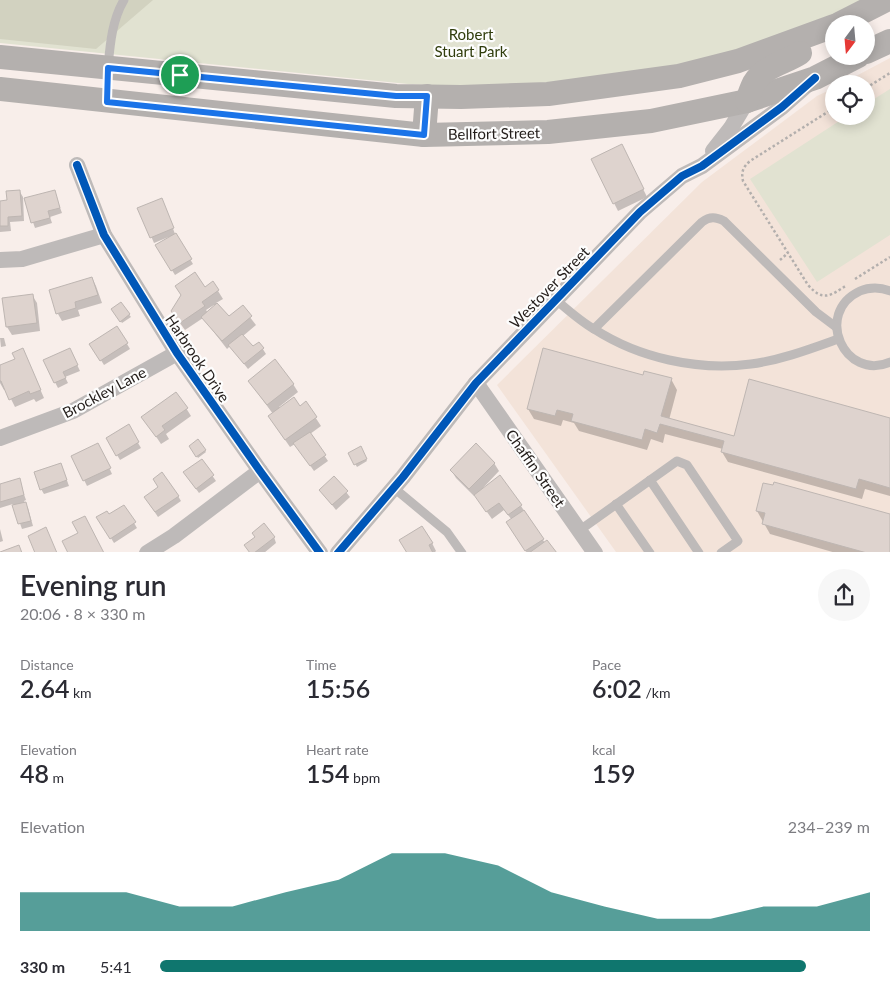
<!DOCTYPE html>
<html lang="en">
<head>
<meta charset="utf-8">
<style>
	body { margin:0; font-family:Lato,sans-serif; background:#f7f7f7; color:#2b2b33; height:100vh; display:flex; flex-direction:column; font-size:19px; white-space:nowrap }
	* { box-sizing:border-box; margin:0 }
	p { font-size:16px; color:#7c7c81 }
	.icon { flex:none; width:28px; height:28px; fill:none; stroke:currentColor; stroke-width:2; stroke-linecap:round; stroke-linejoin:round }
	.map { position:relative; height:552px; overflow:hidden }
	.details { display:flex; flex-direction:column; background:#fff; flex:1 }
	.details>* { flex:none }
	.needle { width:32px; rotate:196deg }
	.fabs { position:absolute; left:825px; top:15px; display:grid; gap:10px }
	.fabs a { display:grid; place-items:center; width:50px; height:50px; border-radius:50%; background:#fff; box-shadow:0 2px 12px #0003; font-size:25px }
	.pin { position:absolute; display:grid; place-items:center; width:42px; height:42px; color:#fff; margin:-21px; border:2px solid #fff; border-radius:50%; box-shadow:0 1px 5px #0007 }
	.round { display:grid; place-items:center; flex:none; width:52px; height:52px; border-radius:26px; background:#f7f7f7 }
	.headline { display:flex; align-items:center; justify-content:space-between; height:85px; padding:0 20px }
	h1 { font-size:28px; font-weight:600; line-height:38px }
	.metrics { display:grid; grid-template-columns:repeat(3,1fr); gap:8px; height:85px; padding:5px 20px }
	.metrics div { display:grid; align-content:center }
	.metrics b { font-size:25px; font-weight:600 }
	.metrics small { font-size:14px; font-weight:400 }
	.metrics p { font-size:14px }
	.chart { height:140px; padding:10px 20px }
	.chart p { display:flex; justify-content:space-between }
	.chart svg { width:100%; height:90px; margin-top:5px; fill:#0f766e; opacity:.7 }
	ul { padding:0 20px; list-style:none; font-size:16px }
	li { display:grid; grid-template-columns:80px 60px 1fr; align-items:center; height:38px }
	li i { height:12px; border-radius:6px; background:#0f766e }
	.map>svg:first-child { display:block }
</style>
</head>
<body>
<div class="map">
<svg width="890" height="553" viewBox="0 0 890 553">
	<rect width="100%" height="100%" fill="#f8eeea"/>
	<path fill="#f3e3d9" d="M890 58V552H616L497 385 702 182 817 96 834 88V116H866V84H841Z"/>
	<g fill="#e1e2d1">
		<path d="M0 0H866L830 16 743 48 680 65 556 84 444 86 408 84 0 43Z"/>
		<path d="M890 89V235L817 282 750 179 847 116H866V104Z"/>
	</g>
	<path fill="#d2d2c0" d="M0 0H153L96 49 0 39Z"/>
	<g fill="#0003" fill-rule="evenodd">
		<path d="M626 154 647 197 618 211 614 203Z"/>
		<path d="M54 191 62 213 50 217 52 223 35 228 25 199Z"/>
		<path d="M20 192 23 197 24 221 10 222 11 231 0 232V202H8Z"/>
		<path d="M164 204 175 234 193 264 175 275 157 246 172 237 171 236 154 243 139 208Z"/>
		<path d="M92 278 96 286 102 303 78 310 80 316 62 321 58 314Z"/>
		<path d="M213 283 223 299 216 303 229 318 242 307 256 325 243 336 253 348 259 343 266 354 248 369 230 346 227 349 203 318 185 330 177 319 205 288ZM214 305 215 306 208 313 206 310Z"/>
		<path d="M32 295 37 303 40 331 12 335 7 327Z"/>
		<path d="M121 304 131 317 122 323 113 310Z"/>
		<path d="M117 327 130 349 104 365 91 344Z"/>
		<path d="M0 338H4L6 346 1 347Z"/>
		<path d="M23 350 44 398 36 402 34 399 15 407 6 389 4 390 0 383V366L17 359Z"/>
		<path d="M72 354 80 371 65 377 68 383 58 388 44 361Z"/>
		<path d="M644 376 671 379 677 390 669 420 735 438 890 419V496L865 489 862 499 728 462 722 452 723 449 665 434 663 443 651 439 647 450 579 431 574 423 563 420 561 426 534 419 528 409Z"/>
		<path d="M249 381 293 384 298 392 279 407 280 409 300 408 306 403 321 426 310 434 328 461 314 471 295 444 290 447 274 424 273 414Z"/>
		<path d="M186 408 191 416 166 434 169 439 161 444 143 417Z"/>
		<path d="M128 426 141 448 120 460 107 438Z"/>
		<path d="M198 441 206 452 198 458 190 446Z"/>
		<path d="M360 448 367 461 357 467 350 454Z"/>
		<path d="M101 450 112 474 87 486 73 457Z"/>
		<path d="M202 461 216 481 199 493 188 478Z"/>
		<path d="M494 463 499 471 482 489 483 490 500 477 521 506 545 543 555 553H527L510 528 512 520 504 510 492 519 475 495 474 496 456 478 451 470Z"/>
		<path d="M61 464 69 486 44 494 41 489Z"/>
		<path d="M334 477 350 497 336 510 320 490Z"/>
		<path d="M19 480 26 500 24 501 28 508 33 526 22 529 13 504 0 508V485Z"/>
		<path d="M178 496 181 501 158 517 148 502Z"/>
		<path d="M124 506 137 528 114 543 98 517 109 516Z"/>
		<path d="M757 511 890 515V553H836L770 534Z"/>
		<path d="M0 529 3 541 0 542Z"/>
		<path d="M274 537 276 543 264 553H250L256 538Z"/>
		<path d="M432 543 436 551 434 553H408Z"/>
	</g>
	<g fill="#ded3ce" stroke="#beb6b2">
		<path d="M622 144 644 189 613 204 591 159Z"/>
		<path d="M20 190 22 216 8 217V226H0V201L7 200 6 191Z"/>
		<path d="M55 190 60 208 48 211 50 218 31 223 24 198Z"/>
		<path d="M162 198 174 228 150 238 137 208Z"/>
		<path d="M176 233 192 259 171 271 155 245Z"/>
		<path d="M195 272 205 287 213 281 219 290 202 302 205 306 180 323 171 311 181 295 175 286Z"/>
		<path d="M92 277 98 295 75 302 76 308 56 314 49 290Z"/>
		<path d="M33 294 37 323 6 327 2 298Z"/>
		<path d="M121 302 130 314 120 322 111 309Z"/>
		<path d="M217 303 229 316 243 305 252 316 222 341 201 317Z"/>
		<path d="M117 326 128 343 100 361 89 344Z"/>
		<path d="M242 334 253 346 259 342 264 348 244 364 228 345Z"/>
		<path d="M23 348 41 390 30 394 29 391 9 400 1 381H0V365L15 359 12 353Z"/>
		<path d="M70 348 78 365 63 372 66 378 54 383 43 360Z"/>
		<path d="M543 348 643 375 644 371 672 378 661 416 734 436 749 379 890 418V488L859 479 856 489 721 452 724 441 660 424 657 433 645 429 642 440 571 421 573 414 557 410 555 416 527 409Z"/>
		<path d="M275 359 294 384 267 405 248 381Z"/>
		<path d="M176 392 188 408 162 426 165 430 156 437 141 417Z"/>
		<path d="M294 397 300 406 306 401 317 417 285 440 268 416Z"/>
		<path d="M129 424 139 442 116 456 106 438Z"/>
		<path d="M310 432 326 455 310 466 293 443Z"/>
		<path d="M198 439 206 450 196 457 189 446Z"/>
		<path d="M98 443 111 468 83 481 71 456Z"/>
		<path d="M476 443 495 463 469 489 450 470Z"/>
		<path d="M361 446 367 459 354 465 348 453Z"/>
		<path d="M202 459 214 475 196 489 183 472Z"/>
		<path d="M61 463 67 480 40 490 34 472Z"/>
		<path d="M162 472 179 496 155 512 144 497 158 487 153 479Z"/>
		<path d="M500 475 522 505 508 515 499 503 486 512 474 495Z"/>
		<path d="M334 476 348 491 332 505 319 490Z"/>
		<path d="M20 478 24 495 0 502V484Z"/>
		<path d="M774 482 890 514V553H867L762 524 765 513 756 511 763 483 773 485Z"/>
		<path d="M26 502 31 521 18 524 12 505Z"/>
		<path d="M124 505 136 522 110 539 96 517 107 511 109 514Z"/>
		<path d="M524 510 544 539 525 551 506 522Z"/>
		<path d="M85 516 104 553H68L62 541 78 533 72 522Z"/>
		<path d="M264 523 275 537 254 553H250L244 545 255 537 252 533Z"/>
		<path d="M422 526 433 543 429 545 433 553H407L399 540Z"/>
		<path d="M46 527 57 553H35L28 536Z"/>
		<path d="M547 540 557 553H529Z"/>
		<path d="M19 545 22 553H0V552Z"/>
	</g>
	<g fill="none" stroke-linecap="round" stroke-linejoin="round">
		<g stroke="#b3afad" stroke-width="2.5" stroke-dasharray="2.5 2.5" stroke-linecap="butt">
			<path d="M866 88 890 73"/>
			<path d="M834 108 750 161C743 167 741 172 743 181L808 285C823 302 830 296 847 285"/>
			<path d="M780 260 788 253"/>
			<path d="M855 279 890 257"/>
		</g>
		<g stroke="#bebab9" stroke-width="9">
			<path d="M108 67C110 45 112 20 124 0"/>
			<path d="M890 291C881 287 869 287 860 291 813 313 845 382 890 362"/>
			<path d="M555 299C568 310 580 321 594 329 639 358 697 371 751 364 781 360 810 349 838 339"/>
			<path d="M594 329 702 222C710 216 716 217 724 221L816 312 836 327"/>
			<path d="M650 480 699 553"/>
			<path d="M394 488 447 532 462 553"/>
			<path d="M616 504 650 553"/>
			<path d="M580 530 677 461 687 465 738 541 721 553"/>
		</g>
		<g stroke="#bebab9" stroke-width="16">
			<path d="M713 151 731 128 747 101"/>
			<path d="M77 165 104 235 177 353 260 471 320 553"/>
			<path d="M0 260 22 259 104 235"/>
			<path d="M476 383 595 553"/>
			<path d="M0 438 73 411 177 353"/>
			<path d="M147 553 174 536 260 471"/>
			<path d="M338 553 403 477 476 383 640 212 682 176 702 166 782 107 808 84"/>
		</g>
		<g stroke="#b4b0ae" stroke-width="24">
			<path d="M839 24 886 0"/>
			<path d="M866 52 890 41"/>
			<path d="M0 57 396 96 461 97 548 94 679 76 738 61 834 26"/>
			<path d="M0 89 424 135 548 132 651 121 747 101 815 78 858 56"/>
			<path d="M747 101C749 95 751 89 754 83 764 66 785 63 800 53"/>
			<path d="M424 135 427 96"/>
		</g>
		<defs>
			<g id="cycleway">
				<path d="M77 165 104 235 177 353 260 471 320 553"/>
				<path d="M338 553 403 477 476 383 640 212 682 176 702 166 782 107 815 78"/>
			</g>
		</defs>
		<use href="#cycleway" stroke="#fdfdfd" stroke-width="11"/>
		<use href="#cycleway" stroke="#0057b8" stroke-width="8"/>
	</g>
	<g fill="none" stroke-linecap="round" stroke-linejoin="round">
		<defs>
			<path id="route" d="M108 68 396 96H427L424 135 107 102Z"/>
		</defs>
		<use href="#route" stroke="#fff" stroke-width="10"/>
		<use href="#route" stroke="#1a73e8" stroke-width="6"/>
	</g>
	<g text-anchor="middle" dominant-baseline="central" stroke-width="4.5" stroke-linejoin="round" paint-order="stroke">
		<g font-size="15" fill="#303d0c" stroke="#fdfdfd">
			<text x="471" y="34">Robert<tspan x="471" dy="17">Stuart Park</tspan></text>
		</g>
		<g font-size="15" fill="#231d1a" stroke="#fdfdfd">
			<text transform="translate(494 133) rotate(-1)">Bellfort Street</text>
			<text transform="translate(549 287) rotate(-46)">Westover Street</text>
			<text transform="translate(198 358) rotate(56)">Harbrook Drive</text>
			<text transform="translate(104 392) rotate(-28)">Brockley Lane</text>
			<text transform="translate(536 468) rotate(55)">Chaffin Street</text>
		</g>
	</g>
</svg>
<div class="fabs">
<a><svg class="needle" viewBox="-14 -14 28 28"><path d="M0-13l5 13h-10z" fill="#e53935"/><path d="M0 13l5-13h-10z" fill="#7c7c81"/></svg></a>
<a><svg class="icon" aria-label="locate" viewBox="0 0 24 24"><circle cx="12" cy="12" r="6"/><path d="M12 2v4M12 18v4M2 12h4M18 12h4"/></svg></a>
</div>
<div class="pin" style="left:180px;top:75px;background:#1e9e55"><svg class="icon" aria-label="arrive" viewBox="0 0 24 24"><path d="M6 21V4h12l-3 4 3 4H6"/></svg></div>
</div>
<section class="details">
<div class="headline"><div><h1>Evening run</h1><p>20:06 · 8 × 330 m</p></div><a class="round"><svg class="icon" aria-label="share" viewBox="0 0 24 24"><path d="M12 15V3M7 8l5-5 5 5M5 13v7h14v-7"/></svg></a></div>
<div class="metrics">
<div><p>Distance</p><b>2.64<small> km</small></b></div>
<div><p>Time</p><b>15:56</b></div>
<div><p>Pace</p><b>6:02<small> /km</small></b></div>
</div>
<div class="metrics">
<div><p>Elevation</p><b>48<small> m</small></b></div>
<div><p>Heart rate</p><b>154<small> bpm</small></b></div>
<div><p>kcal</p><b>159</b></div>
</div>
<div class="chart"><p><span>Elevation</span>234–239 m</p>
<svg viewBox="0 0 160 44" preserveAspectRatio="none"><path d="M0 44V25L10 25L20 25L30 32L40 32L50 25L60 19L70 6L80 6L90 12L100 25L110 32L120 38L130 38L140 32L150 32L160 25V44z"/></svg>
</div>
<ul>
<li><b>330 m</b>5:41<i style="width:91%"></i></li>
</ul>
</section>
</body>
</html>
